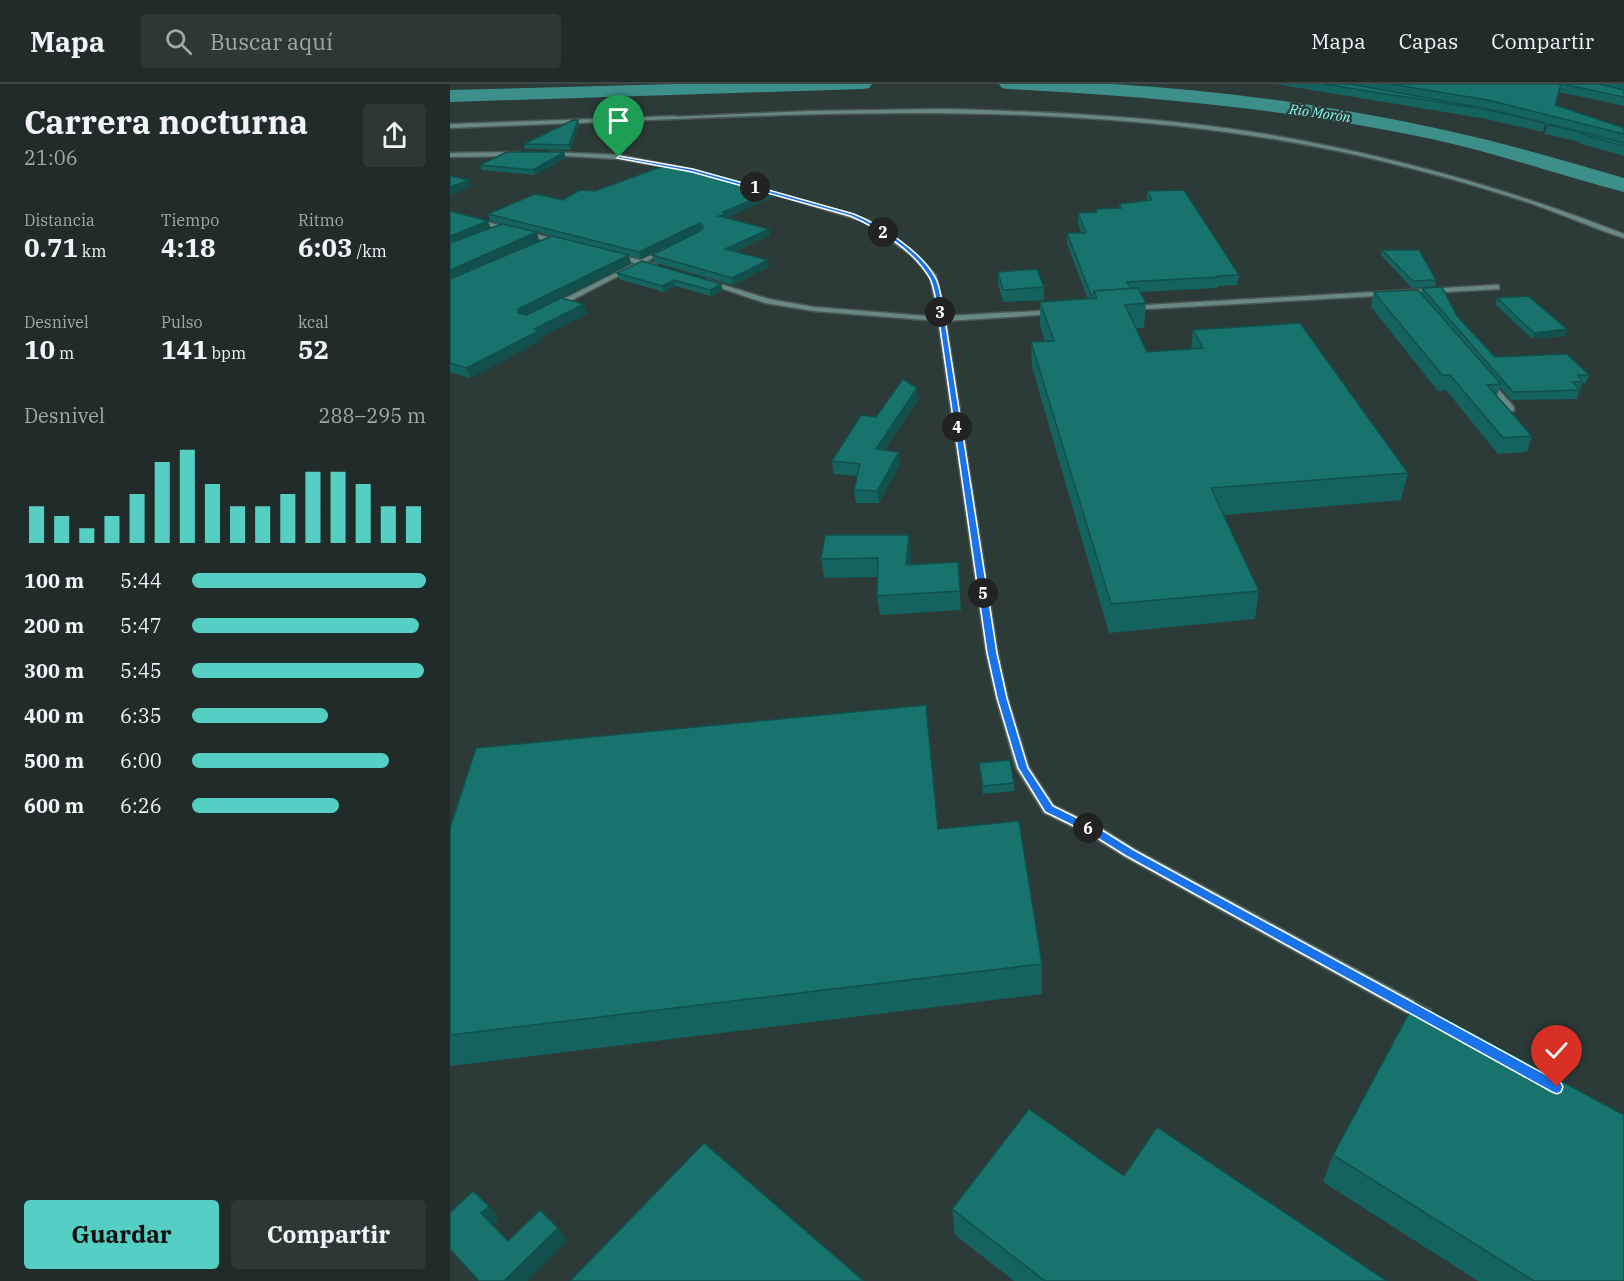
<!DOCTYPE html>
<html lang="es">
<head>
<meta charset="utf-8">
<style>
	body { margin:0; font-family:"IBM Plex Serif",serif; background:#2d3836; color:#f1f3f6; height:100vh; display:flex; flex-direction:column; font-size:22px; white-space:nowrap }
	* { box-sizing:border-box; margin:0 }
	p { font-size:20px; color:#a2a7a8 }
	.icon { flex:none; width:33px; height:33px; fill:none; stroke:currentColor; stroke-width:2; stroke-linecap:round; stroke-linejoin:round }
	.map { position:relative; flex:1; overflow:hidden }
	.drawer { display:flex; flex-direction:column; background:#212c2a; width:450px }
	.drawer>* { flex:none }
	.pin { position:absolute; display:grid; place-items:center; width:51px; height:51px; color:#fff; margin:-62px -26px; border-radius:50% 50% 50% 0; rotate:-45deg; box-shadow:0 0 6px #0007 }
	.pin .icon { rotate:45deg }
	.km { position:absolute; width:30px; height:30px; margin:-15px; border-radius:50%; background:#222; color:#fff; font-size:16px; line-height:30px; text-align:center }
	.round { display:grid; place-items:center; flex:none; width:63px; height:63px; border-radius:6px; background:#2d3836 }
	.head { display:flex; align-items:center; justify-content:space-between; height:102px; padding:0 24px }
	h1 { font-size:33px; font-weight:700; line-height:45px }
	.figures { display:grid; grid-template-columns:repeat(3,1fr); gap:9px; height:102px; padding:6px 24px }
	.figures div { display:grid; align-content:center }
	.figures b { font-size:26px; font-weight:700 }
	.figures small { font-size:16px; font-weight:400 }
	.figures p { font-size:16px }
	.chart { height:168px; padding:12px 24px }
	.chart p { display:flex; justify-content:space-between }
	.chart svg { width:100%; height:108px; margin-top:6px; stroke:#55cec4; stroke-width:6 }
	.primary-button { display:flex; gap:12px; margin-top:auto; padding:12px 24px }
	.primary-button a { flex:1; height:69px; border-radius:6px; background:#55cec4; color:#111; font-size:24px; font-weight:700; line-height:69px; text-align:center }
	.primary-button a+a { background:#2d3836; color:#f1f3f6 }
	ul { padding:0 24px; list-style:none; font-size:20px }
	li { display:grid; grid-template-columns:96px 72px 1fr; align-items:center; height:45px }
	li i { height:15px; border-radius:8px; background:#55cec4 }
	header { display:flex; align-items:center; gap:36px; box-sizing:border-box; height:84px; padding:0 30px; background:#212c2a; border-bottom:2px solid #3e4847 }
	header strong { font-size:28px }
	nav { display:flex; gap:33px; margin-inline-start:auto; font-size:21px }
	.search { width:420px; height:54px; background:#2d3836; display:flex; align-items:center; gap:15px; box-sizing:border-box; padding:0 21px; border-radius:6px; color:#a2a7a8; font-size:22px }
	main { display:flex; flex:1; min-height:0 }
	.map>svg:first-child { display:block }
</style>
</head>
<body>
<header>
<strong>Mapa</strong>
<div class="search"><svg class="icon" aria-label="search" viewBox="0 0 24 24"><circle cx="10" cy="10" r="6"/><path d="M15 15l6 6"/></svg>Buscar aquí</div>
<nav><a>Mapa</a><a>Capas</a><a>Compartir</a></nav>
</header>
<main>
<section class="drawer">
<div class="head"><div><h1>Carrera nocturna</h1><p>21:06</p></div><a class="round"><svg class="icon" aria-label="share" viewBox="0 0 24 24"><path d="M12 15V3M7 8l5-5 5 5M5 13v7h14v-7"/></svg></a></div>
<div class="figures">
<div><p>Distancia</p><b>0.71<small> km</small></b></div>
<div><p>Tiempo</p><b>4:18</b></div>
<div><p>Ritmo</p><b>6:03<small> /km</small></b></div>
</div>
<div class="figures">
<div><p>Desnivel</p><b>10<small> m</small></b></div>
<div><p>Pulso</p><b>141<small> bpm</small></b></div>
<div><p>kcal</p><b>52</b></div>
</div>
<div class="chart"><p><span>Desnivel</span>288–295 m</p>
<svg viewBox="0 0 160 44" preserveAspectRatio="none"><path d="M5 44V29M15 44V33M25 44V38M35 44V33M45 44V24M55 44V11M65 44V6M75 44V20M85 44V29M95 44V29M105 44V24M115 44V15M125 44V15M135 44V20M145 44V29M155 44V29"/></svg>
</div>
<ul>
<li><b>100 m</b>5:44<i style="width:100%"></i></li>
<li><b>200 m</b>5:47<i style="width:97%"></i></li>
<li><b>300 m</b>5:45<i style="width:99%"></i></li>
<li><b>400 m</b>6:35<i style="width:58%"></i></li>
<li><b>500 m</b>6:00<i style="width:84%"></i></li>
<li><b>600 m</b>6:26<i style="width:63%"></i></li>
</ul>
<div class="primary-button"><a>Guardar</a><a>Compartir</a></div>
</section>
<div class="map">
<svg width="1174" height="1197" viewBox="0 0 1174 1197">
	<rect width="100%" height="100%" fill="#2c3a38"/>
	<g fill="none" stroke-linecap="round" stroke-linejoin="round">
		<g fill="#3d908a" fill-rule="evenodd">
			<path d="M226 0H422L419 4 413 5 0 18V6Z"/>
			<path d="M549 0C587 0 625 0 662 0 775 7 889 22 999 47 1058 60 1116 77 1174 94V108C1108 91 1044 68 977 54 839 25 699 12 558 5L552 4Z"/>
		</g>
		<defs>
			<g id="service">
				<path d="M496 25C605 28 714 33 821 51 942 72 1059 105 1174 150V154C1140 143 1107 128 1074 117 1025 101 975 87 924 75 695 21 458 25 224 35L221 33 360 27Z"/>
				<path d="M215 164 220 165 107 224 100 222Z"/>
			</g>
			<g id="minor">
				<path d="M226 32 224 35 0 44V40Z"/>
				<path d="M100 68 169 71 235 84 232 86 169 75 98 71Z"/>
				<path d="M0 69 68 68 71 70 68 72 0 73Z"/>
				<path d="M307 103 419 136 466 170 486 191 495 232 605 226 609 228 605 230 496 237 548 569 558 614 579 683 604 721 653 745 685 765 981 926 983 931 981 936 975 938 969 936 675 773 643 753 594 729 566 684 546 614 536 569 488 237 364 227 315 219 253 198 257 196 319 215 364 223 488 233 480 193 462 172 415 138 307 105Z"/>
				<path d="M0 129 105 155 106 156 100 160H96L97 157 0 133Z"/>
				<path d="M165 170 206 180 207 182 203 184 163 173 162 172Z"/>
				<path d="M1046 201H1049V205L679 226 675 224 679 222Z"/>
				<path d="M1035 297H1041L1064 323V327H1058L1035 301Z"/>
			</g>
		</defs>
		<use href="#service" stroke="#4a5755" stroke-width="3"/>
		<use href="#minor" stroke="#4a5755" stroke-width="3"/>
		<use href="#service" fill="#688884" fill-rule="evenodd"/>
		<use href="#minor" fill="#688884" fill-rule="evenodd"/>
	</g>
	<g fill="#15635e" fill-rule="evenodd">
		<path d="M825 0H1174V22L1109 8 1105 21 1174 44V72L1129 59 1130 58 1095 50 1097 41 1098 40H1095L1093 48 1031 34Z"/>
		<path d="M129 41 120 66 75 65 74 60Z"/>
		<path d="M114 68 116 74 85 91 32 86 30 81Z"/>
		<path d="M145 107 326 112 278 133V135L319 145 320 151 285 168 318 176 319 183 283 201 203 178 202 171 251 146 191 175 179 172 181 180 111 214 137 230 91 253 92 256 20 294 0 288V127L40 144 52 140 40 137 38 130 113 116ZM87 148 101 152 89 157Z"/>
		<path d="M697 107 789 191 787 201 767 202V204L690 208 696 219 694 244H686L697 268 741 265 743 246 958 389 951 416 774 431 809 507 805 535 659 549 582 283 581 258 595 257 590 242V218L638 215 617 160V149H631L628 139V129L646 128V125L669 124V120L697 117Z"/>
		<path d="M932 166 986 196 985 202 962 204 931 171Z"/>
		<path d="M548 188 594 203V216L553 218 548 200Z"/>
		<path d="M167 189 271 200 273 206 261 212 225 202 214 208 169 195Z"/>
		<path d="M972 204 1007 232 1045 273 1139 291 1136 299H1132L1127 315 1061 316 1050 303 1047 312 1082 352 1077 368 1048 370 996 306 988 307 921 223 924 208 971 209Z"/>
		<path d="M1047 214 1115 252 1082 255 1045 220Z"/>
		<path d="M468 316 435 366 450 380 429 419H406L404 406 407 392 384 390 382 377 426 333Z"/>
		<path d="M461 469 460 481 508 478 511 526 430 531 427 512 428 493 374 494 371 475Z"/>
		<path d="M529 679 564 699V707L533 710Z"/>
		<path d="M0 744 488 745 592 880V910L0 982Z"/>
		<path d="M883 1071 1174 1197H1028L873 1098Z"/>
		<path d="M674 1092 937 1197H564L505 1151 502 1125Z"/>
	</g>
	<g fill="#11504c">
		<path d="M128 36 129 41 120 66 119 61Z"/>
		<path d="M114 68 116 74 85 91 83 86Z"/>
		<path d="M19 96 21 103 0 111V103Z"/>
		<path d="M325 106 326 112 278 133V135L269 132 273 128Z"/>
		<path d="M38 137 41 145 0 162V152Z"/>
		<path d="M250 139 251 146 191 175 189 168Z"/>
		<path d="M319 145 320 151 276 172 275 165Z"/>
		<path d="M87 148 89 157 0 197V186Z"/>
		<path d="M179 171 181 180 71 234 68 229V225Z"/>
		<path d="M318 176 319 183 283 201 282 194Z"/>
		<path d="M224 196 225 202 214 208 212 202Z"/>
		<path d="M271 200 273 206 261 212 260 206Z"/>
		<path d="M134 220 137 230 91 253 92 256 20 294 16 284 84 245Z"/>
		<path d="M1117 245 1115 252 1082 255 1084 249Z"/>
		<path d="M467 304 468 316 427 377 426 365Z"/>
		<path d="M449 368 450 380 429 419 427 407Z"/>
		<path d="M459 451 461 469 458 500 456 481Z"/>
		<path d="M39 1122 49 1135 41 1143 31 1129Z"/>
		<path d="M108 1144 117 1157 77 1197H54Z"/>
	</g>
	<g fill="#18736d" stroke="#11504c" stroke-width="1.5">
		<path d="M873 0H900L1038 25 1095 39 1033 25Z"/>
		<path d="M940 0H1111L1105 21 1174 44V50L1038 16Z"/>
		<path d="M1113 0H1149L1174 6V13Z"/>
		<path d="M123 36H128L119 61 74 60Z"/>
		<path d="M1099 40 1174 59V62L1132 50 1135 49 1097 41Z"/>
		<path d="M57 68H114L83 86 30 81Z"/>
		<path d="M216 81 238 84 325 106 273 128 277 129 269 132 319 145 275 165 318 176 282 194 202 171 252 146 253 142 250 139 189 168 38 130 85 110 113 116 130 106 145 107Z"/>
		<path d="M0 92 19 96 0 103Z"/>
		<path d="M734 106 789 191 767 192 768 193 677 198 681 205 644 207V210L641 211 617 149H636L628 129 647 128 646 125 671 124 669 120 702 116 697 107Z"/>
		<path d="M0 127 38 137 0 152Z"/>
		<path d="M52 140 87 148 0 186V159Z"/>
		<path d="M102 152 179 171 68 225V229L77 231 111 214 134 220 84 245 89 247 16 284 0 279V195Z"/>
		<path d="M932 166H969L986 196 963 197Z"/>
		<path d="M192 177 271 200 260 206 224 196 212 202 167 189Z"/>
		<path d="M587 185 594 203 553 206 548 188Z"/>
		<path d="M992 203 1007 232 1045 273 1117 270 1139 291H1128L1132 298H1123L1130 306 1063 308 972 204Z"/>
		<path d="M688 204 696 219 675 221 697 268 753 264 743 246 850 239 958 389 761 404 809 507 661 520 581 258 604 257 590 218 647 214 644 207Z"/>
		<path d="M968 206 1051 300 1037 301 1082 352 1053 354 1000 291H992L924 208Z"/>
		<path d="M1078 212 1117 245 1084 249 1047 214Z"/>
		<path d="M453 295 467 304 426 365 449 368 427 407 404 406 410 380 382 377 411 331 426 333Z"/>
		<path d="M375 451H459L456 481 508 478 510 507 427 512 428 474 371 475Z"/>
		<path d="M476 621 488 745 569 737 592 880 0 951V744L26 664Z"/>
		<path d="M560 676 564 699 533 702 529 679Z"/>
		<path d="M965 918 1174 1031V1197H1084L883 1071Z"/>
		<path d="M579 1025 674 1092 707 1043 937 1197H595L502 1125Z"/>
		<path d="M254 1059 414 1197H120Z"/>
		<path d="M23 1107 39 1122 31 1129 58 1157 90 1126 108 1144 54 1197H29L0 1165V1129Z"/>
	</g>
	<path fill="#1a73e8" stroke="#fff" stroke-width="1.5" d="M169 72 243 85 404 130C430 141 471 167 485 193 489 199 490 209 492 216L547 569 557 614 578 684 603 722 652 746 684 766 1111 999 1113 1003 1111 1008 1107 1010 1102 1008 676 772 644 752 595 728 568 684 547 614 537 569 486 216C484 209 483 199 479 193 463 166 428 144 400 132L242 88 167 74Z"/>
	<g text-anchor="middle" dominant-baseline="central" stroke-width="4.5" stroke-linejoin="round" paint-order="stroke">
		<g font-size="14" font-style="italic" fill="#83fcf2" stroke="#2c3a38">
			<text transform="translate(870 29) rotate(8)">Río Morón</text>
		</g>
	</g>
</svg>
<div class="pin" style="left:169px;top:73px;background:#1e9e55"><svg class="icon" aria-label="arrive" viewBox="0 0 24 24"><path d="M6 21V4h12l-3 4 3 4H6"/></svg></div>
<div class="pin" style="left:1107px;top:1003px;background:#d93025"><svg class="icon" aria-label="check" viewBox="0 0 24 24"><path d="M5 12l5 5 9-10"/></svg></div>
<b class="km" style="left:305px;top:103px">1</b>
<b class="km" style="left:433px;top:148px">2</b>
<b class="km" style="left:490px;top:228px">3</b>
<b class="km" style="left:507px;top:343px">4</b>
<b class="km" style="left:533px;top:509px">5</b>
<b class="km" style="left:638px;top:744px">6</b>
</div>
</main>
</body>
</html>
